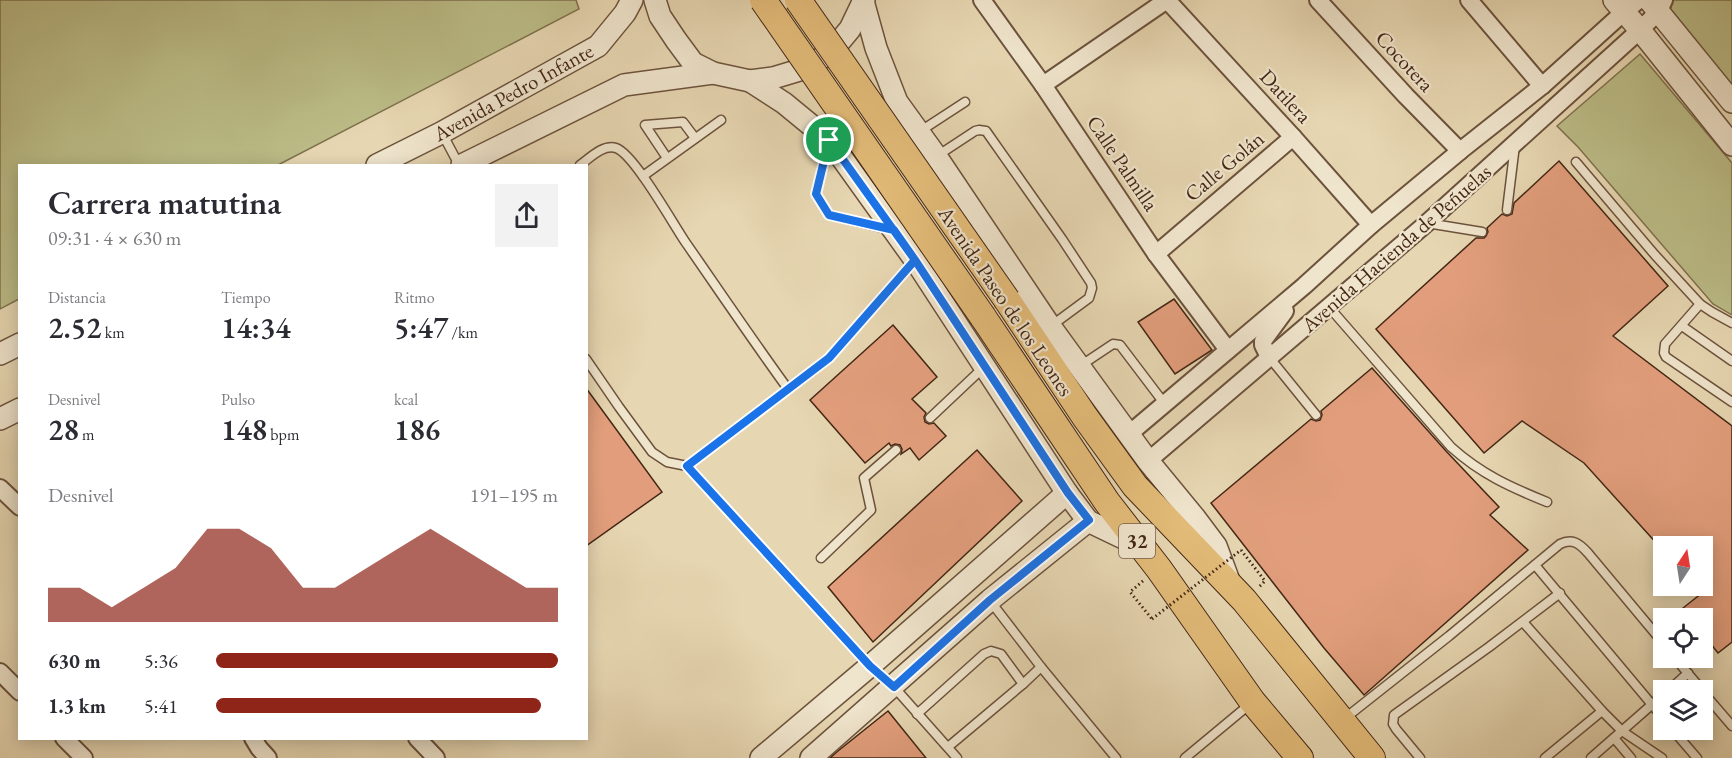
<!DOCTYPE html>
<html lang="es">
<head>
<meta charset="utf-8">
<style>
	body { margin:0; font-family:"EB Garamond",serif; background:#f2f2f3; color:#2b2b33; height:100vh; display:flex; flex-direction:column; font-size:22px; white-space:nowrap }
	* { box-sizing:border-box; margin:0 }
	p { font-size:20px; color:#7c7c81 }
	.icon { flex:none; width:33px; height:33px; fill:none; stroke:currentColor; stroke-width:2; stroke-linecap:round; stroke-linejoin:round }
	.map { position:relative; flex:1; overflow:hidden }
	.drawer { position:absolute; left:18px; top:164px; width:570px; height:576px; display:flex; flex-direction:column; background:#fff; border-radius:0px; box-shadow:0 3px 15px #0003 }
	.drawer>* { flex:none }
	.needle { width:39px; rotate:12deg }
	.tools { position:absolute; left:1653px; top:536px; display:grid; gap:12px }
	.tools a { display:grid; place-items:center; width:60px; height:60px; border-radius:0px; background:#fff; box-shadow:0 3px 15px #0003; font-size:30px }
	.pin { position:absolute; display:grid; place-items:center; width:51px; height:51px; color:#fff; margin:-26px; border:3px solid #fff; border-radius:50%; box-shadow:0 2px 6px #0007 }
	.round { display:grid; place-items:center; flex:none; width:63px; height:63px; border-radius:0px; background:#f2f2f3 }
	.overview { display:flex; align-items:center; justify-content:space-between; height:102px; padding:0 30px }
	h1 { font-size:33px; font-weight:600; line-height:45px }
	.metrics { display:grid; grid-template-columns:repeat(3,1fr); gap:9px; height:102px; padding:6px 30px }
	.metrics div { display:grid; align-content:center }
	.metrics b { font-size:30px; font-weight:600 }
	.metrics small { font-size:16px; font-weight:400 }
	.metrics p { font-size:16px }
	.chart { height:168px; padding:12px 30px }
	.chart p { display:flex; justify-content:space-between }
	.chart svg { width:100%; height:108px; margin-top:6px; fill:#8f2418; opacity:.7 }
	ul { padding:0 30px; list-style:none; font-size:20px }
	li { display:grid; grid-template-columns:96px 72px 1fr; align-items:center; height:45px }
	li i { height:15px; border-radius:8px; background:#8f2418 }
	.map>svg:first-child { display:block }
</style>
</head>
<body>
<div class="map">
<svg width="1732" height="758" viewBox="0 0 1732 758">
	<rect width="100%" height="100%" fill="#e6d6b1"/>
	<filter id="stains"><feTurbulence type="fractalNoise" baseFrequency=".00333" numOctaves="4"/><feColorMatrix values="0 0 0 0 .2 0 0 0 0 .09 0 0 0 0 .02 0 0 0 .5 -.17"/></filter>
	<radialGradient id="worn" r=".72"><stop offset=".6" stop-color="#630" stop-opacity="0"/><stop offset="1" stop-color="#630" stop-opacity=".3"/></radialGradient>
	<g fill="#bbbc87" stroke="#80714e" stroke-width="1.5">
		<path d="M0 0H576L579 9 278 165H20L19 299 0 309Z"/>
		<path d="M1670 0H1732V88L1668 9Z"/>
		<path d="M1640 54 1732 163V315L1713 304 1578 147 1557 126Z"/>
	</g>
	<g fill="#e29e7c" stroke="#442615" stroke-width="1.5">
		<path d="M1559 161 1668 286 1613 336 1732 426V642L1718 653 1702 633V618H1691L1683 608 1702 593 1695 585H1702V546H1659L1584 463 1522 421 1484 453 1376 329 1476 238H1484L1486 236 1488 232 1487 228 1502 214 1507 216 1512 214 1514 203Z"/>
		<path d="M1174 299 1212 350 1175 374 1138 322Z"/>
		<path d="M893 325 937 377 912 399 926 413 924 417 925 422 929 424 934 423 946 436 919 460 910 448 901 454 902 449 900 445 895 444 891 446 889 443 865 463 810 400Z"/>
		<path d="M1372 368 1446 451 1499 507 1490 515 1528 550 1364 695 1324 648 1211 503 1311 419 1316 421 1320 420 1322 415 1321 411Z"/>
		<path d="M586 388 662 492 586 546Z"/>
		<path d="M977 450 1022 501 873 642 828 587Z"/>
		<path d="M888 711 926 758H830L838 751Z"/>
	</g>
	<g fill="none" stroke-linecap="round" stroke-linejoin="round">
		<defs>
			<g id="service">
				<path d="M919 132 965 102"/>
				<path d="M442 133 459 165"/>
				<path d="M828 143 816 194 829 215 887 229"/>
				<path d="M937 156 975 131 979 130 986 131 1062 239 1091 283 1092 288 1089 298 1051 326"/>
				<path d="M667 158 645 125 683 122 695 138"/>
				<path d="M1576 162 1655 255 1700 304 1712 312 1732 323"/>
				<path d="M580 165C590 158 603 144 616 148 634 154 673 224 686 243 720 292 753 341 788 389"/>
				<path d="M643 176 721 120"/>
				<path d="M1507 210 1515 145"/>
				<path d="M1427 223 1482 232"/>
				<path d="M1700 304 1665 344 1664 353 1666 357 1732 402"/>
				<path d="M1329 307 1451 447C1481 474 1510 487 1547 502"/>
				<path d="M1682 326 1732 361"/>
				<path d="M1269 357 1316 415"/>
				<path d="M586 359 619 407 652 452 667 462 687 466 870 666 894 687 957 758"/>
				<path d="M1080 366 1113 344 1120 345 1164 403"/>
				<path d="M930 418 984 367"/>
				<path d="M687 466 829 358 915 260"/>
				<path d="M821 558 871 510 864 478 896 450"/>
				<path d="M1535 565 1664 719"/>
				<path d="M991 602 1041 667 1116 758"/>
				<path d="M1523 622 1602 711"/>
				<path d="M1674 657 1702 690"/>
				<path d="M1669 690 1688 673"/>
				<path d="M1702 691 1732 726"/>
				<path d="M917 714 984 654 991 651 1001 654 1023 684"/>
				<path d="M1344 719 1449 636 1560 544C1572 538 1579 543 1588 553L1664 644"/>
				<path d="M1672 729 1697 758"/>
				<path d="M1614 738 1631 758"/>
				<path d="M948 747 1023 684 1041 667"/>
				<path d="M1185 758 1250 704"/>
				<path d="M1420 758 1396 729 1393 724 1394 715 1489 647 1560 593"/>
				<path d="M1545 758 1602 711 1622 731 1662 758"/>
				<path d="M1591 758 1664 694"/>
			</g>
			<g id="minor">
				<path d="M982 0 1043 85 1156 254 1228 350"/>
				<path d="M1167 0 1293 137 1371 225"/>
				<path d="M1318 0 1406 96 1460 151"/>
				<path d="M1469 0 1542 86"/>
				<path d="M1043 85 1167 0"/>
				<path d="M1156 254 1293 137"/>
				<path d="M1269 357 1263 345V341L1285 311"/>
				<path d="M1129 434 1304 286 1371 225 1460 151 1542 86 1624 12 1639 0"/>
				<path d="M1148 461 1427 223 1640 30 1659 11 1664 0"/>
				<path d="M0 488 20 507"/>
				<path d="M0 672 20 692"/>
				<path d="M64 738 84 758"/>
				<path d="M253 738 259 748 268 758"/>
				<path d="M417 738 436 758"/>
			</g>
			<g id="tertiary">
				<path d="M655 0 660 16 676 40 693 63 713 73 750 81 773 78 803 69 830 53 850 29 864 0"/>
				<path d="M1614 0 1640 30 1732 145"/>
				<path d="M1649 0 1732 102"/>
				<path d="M863 1 876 48 897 102 936 156 1050 326 1148 461 1195 518 1216 546 1229 581"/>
				<path d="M750 81 784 103 829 140 915 260 1067 493 1088 521 1140 546"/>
				<path d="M377 165 441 133 598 46 625 13 632 0"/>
				<path d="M462 165 624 85 713 73"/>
				<path d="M0 354 20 344"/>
				<path d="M0 419 20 409"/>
				<path d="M761 758 870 666 1067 493"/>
				<path d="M811 758 990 600 1088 521"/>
			</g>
			<g id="primary">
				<path d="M1007 300 1085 417 1135 486 1244 600 1372 758"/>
				<path d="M983 317 1107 502 1159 569 1252 701 1300 758"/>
			</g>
		</defs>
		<use href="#service" stroke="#6c523c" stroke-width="11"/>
		<use href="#minor" stroke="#6c523c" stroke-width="20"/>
		<use href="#tertiary" stroke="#6c523c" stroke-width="24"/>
		<use href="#primary" stroke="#442615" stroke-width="28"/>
		<g stroke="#442615" stroke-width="3" stroke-dasharray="1.5 3" stroke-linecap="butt">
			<path d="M1241 550 1265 581 1259 587"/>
			<path d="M1143 581 1130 592 1152 619"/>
		</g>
		<use href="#service" stroke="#efe4cc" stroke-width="8"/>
		<use href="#minor" stroke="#efe4cc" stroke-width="16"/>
		<use href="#tertiary" stroke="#efe4cc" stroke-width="21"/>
		<use href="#primary" stroke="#e3bb78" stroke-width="26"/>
		<defs>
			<g id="primary-bridge">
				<path d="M763 0 983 317"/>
				<path d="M798 0 1007 300"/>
			</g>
		</defs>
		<use href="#primary-bridge" stroke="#442615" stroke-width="28" stroke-linecap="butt"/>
		<path stroke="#442615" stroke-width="3" stroke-dasharray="1.5 3" stroke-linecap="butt" d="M1152 619 1241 550"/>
		<use href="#primary-bridge" stroke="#e3bb78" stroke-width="26"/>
	</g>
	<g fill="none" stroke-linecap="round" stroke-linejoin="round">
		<defs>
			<path id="route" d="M829 140 816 194 829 215 894 230 915 260 1068 493 1089 520 990 600 894 687 870 666 687 466 829 358 915 260 829 140"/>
		</defs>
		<use href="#route" stroke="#fff" stroke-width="12"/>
		<use href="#route" stroke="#1a73e8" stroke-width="8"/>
	</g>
	<g text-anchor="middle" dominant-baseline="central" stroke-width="4.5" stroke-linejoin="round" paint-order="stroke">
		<rect fill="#efe4cc" stroke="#775f4c" stroke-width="1.5" x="1119" y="524" width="36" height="34" rx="4.5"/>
		<g font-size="20" font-weight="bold" fill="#442615">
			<text x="1137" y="541">32</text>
		</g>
		<g font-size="21" fill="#442615" stroke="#efe4cc">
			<text transform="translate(1405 61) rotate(47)">Cocotera</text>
			<text transform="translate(513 92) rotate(-29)">Avenida Pedro Infante</text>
			<text transform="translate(1286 96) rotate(47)">Datilera</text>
			<text transform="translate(1123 163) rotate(56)">Calle Palmilla</text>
			<text transform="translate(1224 166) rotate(-40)">Calle Golán</text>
			<text transform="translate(1396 248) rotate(-41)">Avenida Hacienda de Peñuelas</text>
			<text transform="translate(1006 301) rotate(56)">Avenida Paseo de los Leones</text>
		</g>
	</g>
	<rect width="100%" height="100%" filter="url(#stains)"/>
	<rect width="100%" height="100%" fill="url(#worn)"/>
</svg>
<div class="tools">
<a><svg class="needle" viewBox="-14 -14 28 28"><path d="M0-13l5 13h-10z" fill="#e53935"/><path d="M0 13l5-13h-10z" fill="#7c7c81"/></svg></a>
<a><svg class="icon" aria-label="locate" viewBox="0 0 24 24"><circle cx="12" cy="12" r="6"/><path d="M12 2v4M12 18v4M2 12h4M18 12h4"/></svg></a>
<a><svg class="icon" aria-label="layers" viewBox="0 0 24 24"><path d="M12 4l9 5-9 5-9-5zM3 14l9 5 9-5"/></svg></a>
</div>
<div class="pin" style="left:829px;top:140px;background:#1e9e55"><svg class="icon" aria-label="arrive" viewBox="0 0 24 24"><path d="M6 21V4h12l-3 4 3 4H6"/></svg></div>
<section class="drawer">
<div class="overview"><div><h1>Carrera matutina</h1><p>09:31 · 4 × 630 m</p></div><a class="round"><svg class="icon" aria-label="share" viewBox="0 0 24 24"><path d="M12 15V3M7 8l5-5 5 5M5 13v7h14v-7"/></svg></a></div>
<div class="metrics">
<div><p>Distancia</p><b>2.52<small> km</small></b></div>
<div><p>Tiempo</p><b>14:34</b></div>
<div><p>Ritmo</p><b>5:47<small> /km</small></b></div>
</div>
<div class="metrics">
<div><p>Desnivel</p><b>28<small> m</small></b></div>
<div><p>Pulso</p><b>148<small> bpm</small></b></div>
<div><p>kcal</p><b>186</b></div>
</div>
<div class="chart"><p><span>Desnivel</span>191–195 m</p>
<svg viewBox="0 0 160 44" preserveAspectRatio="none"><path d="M0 44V30L10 30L20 38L30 30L40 22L50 6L60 6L70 14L80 30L90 30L100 22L110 14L120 6L130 14L140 22L150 30L160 30V44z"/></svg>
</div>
<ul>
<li><b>630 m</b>5:36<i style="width:100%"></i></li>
<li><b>1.3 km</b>5:41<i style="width:95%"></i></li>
</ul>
</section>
</div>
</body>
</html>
